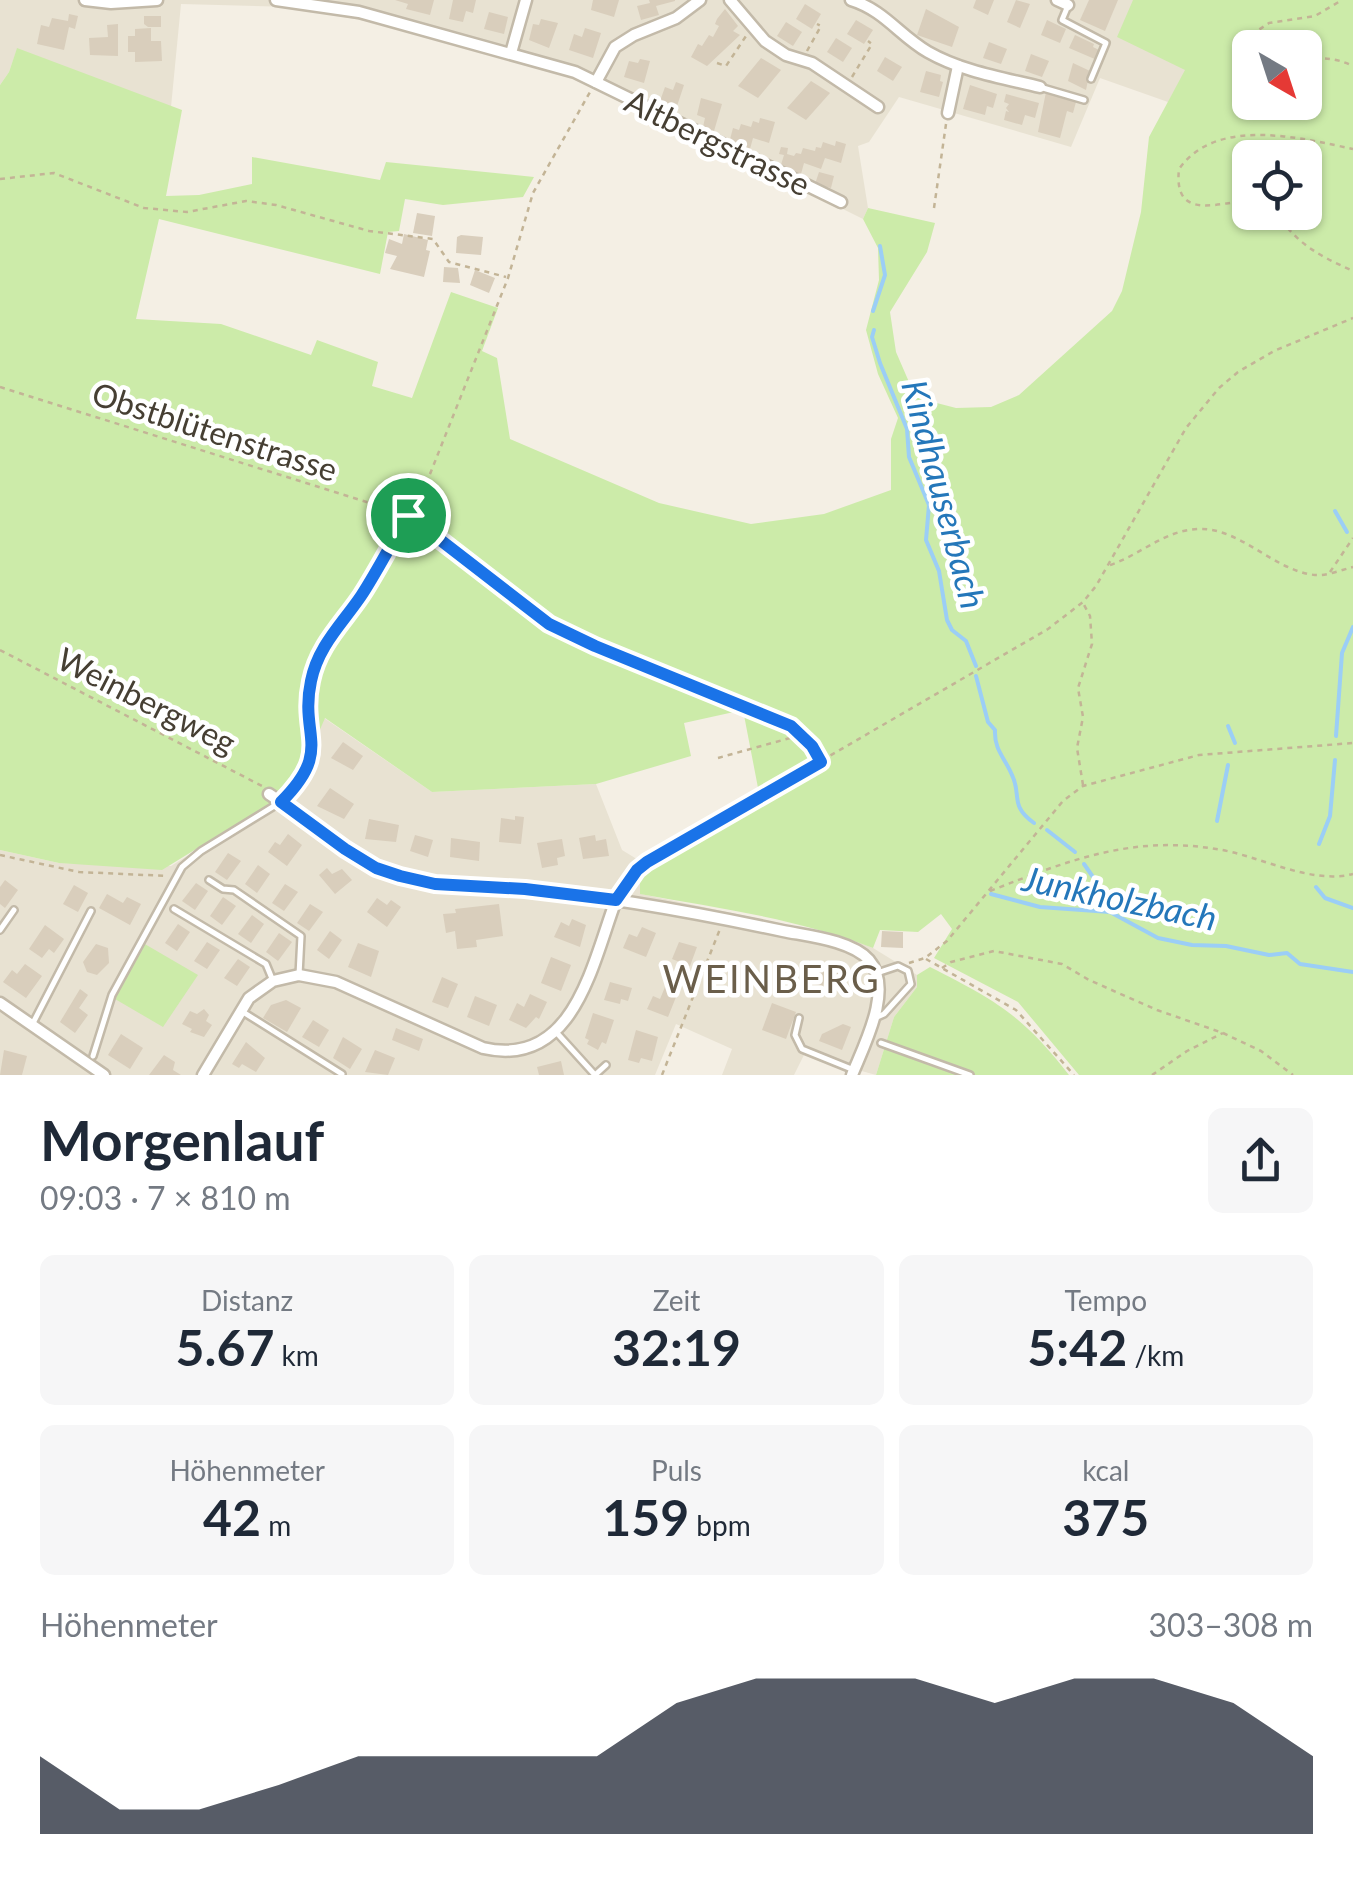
<!DOCTYPE html>
<html lang="de">
<head>
<meta charset="utf-8">
<style>
	body { margin:0; font-family:Lato,sans-serif; background:#f6f6f7; color:#1f2937; height:100vh; display:flex; flex-direction:column; font-size:38px; white-space:nowrap }
	* { box-sizing:border-box; margin:0 }
	p { font-size:32px; color:#747a83 }
	.icon { flex:none; width:55px; height:55px; fill:none; stroke:currentColor; stroke-width:2; stroke-linecap:round; stroke-linejoin:round }
	.map { position:relative; height:1075px; overflow:hidden }
	.drawer { display:flex; flex-direction:column; background:#fff; flex:1 }
	.drawer>* { flex:none }
	.needle { width:65px; rotate:141deg }
	.fabs { position:absolute; left:1232px; top:30px; display:grid; gap:20px }
	.fabs a { display:grid; place-items:center; width:90px; height:90px; border-radius:15px; background:#fff; box-shadow:0 2px 8px #0004; font-size:50px }
	.pin { position:absolute; display:grid; place-items:center; width:85px; height:85px; color:#fff; margin:-42px; border:5px solid #fff; border-radius:50%; box-shadow:0 2px 10px #0007 }
	.round { display:grid; place-items:center; flex:none; width:105px; height:105px; border-radius:15px; background:#f6f6f7 }
	.overview { display:flex; align-items:center; justify-content:space-between; height:170px; padding:0 40px }
	h1 { font-size:55px; font-weight:700; line-height:75px }
	.figures { display:grid; grid-template-columns:repeat(3,1fr); gap:15px; height:170px; padding:10px 40px }
	.figures div { display:grid; align-content:center; border-radius:15px; background:#f6f6f7; text-align:center }
	.figures b { font-size:50px; font-weight:700 }
	.figures small { font-size:28px; font-weight:400 }
	.figures p { font-size:28px }
	.chart { height:280px; padding:20px 40px }
	.chart p { display:flex; justify-content:space-between }
	.chart svg { width:100%; height:180px; margin-top:10px; fill:#111827; opacity:.7 }
	.map>svg:first-child { display:block }
</style>
</head>
<body>
<div class="map">
<svg width="1353" height="1075" viewBox="0 0 1353 1075">
	<rect width="100%" height="100%" fill="#f4efe4"/>
	<g fill="#e8e2d2">
		<path d="M0 0H1134L1186 70 1168 102 1100 78 1071 147 899 97 869 142 858 146 868 208 863 219 578 77 381 24 291 7 181 4 171 107 17 49 9 72 0 85Z"/>
		<path d="M324 718 432 792 596 784 622 850 640 861 641 894 846 937 873 948 917 975V987L894 1017 876 1075 804 1055 794 1075H722L732 1049 676 1024 655 1075H0V850L59 863 171 866 232 828 304 765Z"/>
	</g>
	<g fill="#cceba9" fill-rule="evenodd">
		<path d="M1133 0H1353V1075H1079L1018 1002 934 958 952 929 941 914 918 932 880 930 873 948C800 919 718 908 640 894V861L759 793 743 710 684 723 691 756 596 784 432 792 325 718C310 753 297 780 268 805L162 870 59 863 0 850V85L9 72 17 48 182 110 166 196 199 195 252 184V157L380 180 386 162 534 177 523 197 443 205 405 199 399 231 388 232 380 274 159 219 136 319 221 324 311 355 317 340 378 362 372 386 412 398 451 292 498 308 482 351 497 358 510 439 659 503 751 524 824 514 891 490V439L898 418 878 374 866 330 879 280 878 248 863 219 868 208 935 223 927 252 890 312 896 352 909 382 929 401 956 408 991 407 1019 395 1112 311 1122 291 1141 212 1149 137 1185 70 1117 37ZM1250 48H1305V102H1250ZM1250 158H1305V212H1250Z"/>
		<path d="M143 943 198 975 163 1027 115 999Z"/>
		<path d="M930 967C997 1001 1022 1015 1069 1075H876L894 1017 917 987V975Z"/>
	</g>
	<g fill="none" stroke-linecap="round" stroke-linejoin="round">
		<g stroke="#9bcef6" stroke-width="4">
			<path d="M873 311 885 275 880 246"/>
			<path d="M874 330 872 337 880 363 907 429 909 457 929 505 926 540 939 571 947 620 952 630 966 641 976 666"/>
			<path d="M1335 511 1347 532"/>
			<path d="M468 559 552 621 583 638 761 709 796 724 808 733"/>
			<path d="M976 676 988 722 995 730C994 750 1005 758 1012 775 1022 795 1009 805 1034 823"/>
			<path d="M1228 726 1235 743"/>
			<path d="M1336 736 1342 653 1353 627"/>
			<path d="M1217 821 1228 765"/>
			<path d="M1047 830 1075 852"/>
			<path d="M1319 844 1330 816 1335 760"/>
			<path d="M1084 864 1102 890 1110 912"/>
			<path d="M1316 887 1325 898 1353 908"/>
			<path d="M991 894 1040 907 1110 912 1158 938 1192 945 1226 946 1269 955 1287 953 1300 964 1353 972"/>
		</g>
	</g>
	<g fill="#d9cebc">
		<path d="M395 0H434L430 15 406 9 408 4Z"/>
		<path d="M453 0H476L473 13 466 11 463 22 449 19Z"/>
		<path d="M593 0H619L614 17 591 10Z"/>
		<path d="M649 0H675V1L656 6 659 15 641 20 637 6 650 3Z"/>
		<path d="M976 0H994L988 15 973 8Z"/>
		<path d="M1016 0 1030 4 1020 28 1007 22Z"/>
		<path d="M1089 0H1118L1105 31 1080 20Z"/>
		<path d="M805 4 821 14 812 29 796 19Z"/>
		<path d="M725 9 738 26 733 31 740 35 707 66 691 57 698 44 702 46 709 35 713 37 719 26 715 24 717 19Z"/>
		<path d="M926 9 959 27 952 47 917 35Z"/>
		<path d="M489 12 508 17 504 34 484 29Z"/>
		<path d="M69 14 78 16 75 29 69 27 64 50 37 44 41 25 49 27 52 18 68 21Z"/>
		<path d="M144 16H161V27H148L144 24Z"/>
		<path d="M541 19 558 23 549 48 529 40 533 24 539 25Z"/>
		<path d="M856 20 873 30 864 44 847 34Z"/>
		<path d="M1047 20 1066 29 1060 43 1041 35Z"/>
		<path d="M786 22 802 32 793 46 777 36Z"/>
		<path d="M118 24V56L90 55 89 38 108 37 107 25Z"/>
		<path d="M151 28V41H161L162 61 135 62V52H128V36H135V29Z"/>
		<path d="M585 28 601 33 593 58 569 50 574 34 582 37Z"/>
		<path d="M1075 35 1094 44 1093 47 1101 51 1097 60 1069 48Z"/>
		<path d="M836 38 852 48 843 62 827 52Z"/>
		<path d="M989 42 1007 49 1001 64 983 58Z"/>
		<path d="M1031 54 1049 61 1042 77 1025 71Z"/>
		<path d="M885 57 902 67 893 81 877 71Z"/>
		<path d="M761 58 781 70 758 98 738 86Z"/>
		<path d="M640 59 650 61 644 83 624 77 629 61 638 63Z"/>
		<path d="M1073 63 1090 71 1086 90 1068 81Z"/>
		<path d="M926 71 941 75 940 81 943 82 939 97 920 92Z"/>
		<path d="M811 81 830 93 806 120 787 108Z"/>
		<path d="M676 82 684 85 677 106 660 101 665 87 673 90Z"/>
		<path d="M970 85 997 94 993 108 987 106 985 115 963 109Z"/>
		<path d="M1046 92 1076 102 1073 113 1067 111 1060 138 1038 132Z"/>
		<path d="M1006 94 1039 103 1035 118 1025 115 1022 125 1004 120 1006 111 1009 112 1006 108 1009 104 1004 102Z"/>
		<path d="M701 98 722 104 714 131 703 127 705 118 697 115Z"/>
		<path d="M760 118 775 122 769 143 753 138 750 149 729 143 733 128 739 130 741 124 751 127 753 121 759 123Z"/>
		<path d="M836 141 846 144 841 163 825 158 821 169 804 163 801 174 780 168 784 155 779 154 781 147 788 148 787 154 794 156 796 153 801 154 803 148 815 151 816 147 821 148 823 142 835 146Z"/>
		<path d="M819 172 834 176 831 188 815 184Z"/>
		<path d="M417 213 435 216 432 236 413 233Z"/>
		<path d="M404 234 428 240 426 250 430 251 424 277 390 269 397 256 385 253 389 239 402 244Z"/>
		<path d="M461 235 483 237 481 255 456 253 457 237Z"/>
		<path d="M444 267 458 268 460 283 443 282Z"/>
		<path d="M475 270 495 278 489 293 470 285Z"/>
		<path d="M343 742 363 756 353 770 331 758Z"/>
		<path d="M330 788 354 804 344 819 317 806Z"/>
		<path d="M515 816 524 817 521 844 499 842 501 818 515 820Z"/>
		<path d="M369 819 399 825 396 842 365 839Z"/>
		<path d="M288 834 302 845 287 866 268 852 275 842 280 845Z"/>
		<path d="M415 835 433 840 428 857 410 851Z"/>
		<path d="M595 835 596 841 606 839 609 856 583 859 579 838Z"/>
		<path d="M451 838 480 842 479 861 450 857Z"/>
		<path d="M562 839 565 856 557 858 558 865 542 868 537 843Z"/>
		<path d="M228 853 241 861 227 880 215 872Z"/>
		<path d="M258 865 270 874 257 893 245 884Z"/>
		<path d="M327 868 332 874 342 869 352 880 335 894 319 875Z"/>
		<path d="M5 880 18 890 5 908 0 904V887Z"/>
		<path d="M196 883 208 891 195 910 182 901Z"/>
		<path d="M285 884 298 892 284 911 272 903Z"/>
		<path d="M74 885 88 893 78 912 63 904Z"/>
		<path d="M107 894 123 903 127 897 141 904 130 925 99 908Z"/>
		<path d="M223 897 236 906 222 925 210 916Z"/>
		<path d="M377 898 387 905 391 900 401 907 387 927 367 912Z"/>
		<path d="M310 904 323 912 309 931 297 923Z"/>
		<path d="M499 904 503 936 476 940 477 947 457 949 455 931 446 933 443 914 456 913 455 909Z"/>
		<path d="M252 915 264 924 251 943 238 934Z"/>
		<path d="M572 919 586 925 580 947 554 937 561 922 569 926Z"/>
		<path d="M178 924 190 932 177 951 165 943Z"/>
		<path d="M45 925 64 939 54 953 49 949 42 958 29 949Z"/>
		<path d="M642 927 656 933 646 957 623 948 629 934 637 937Z"/>
		<path d="M330 931 342 940 329 959 317 950Z"/>
		<path d="M882 931 903 932V948L881 947Z"/>
		<path d="M279 933 292 942 278 961 266 952Z"/>
		<path d="M207 942 220 950 207 969 194 961Z"/>
		<path d="M679 942 697 947 690 966 672 959Z"/>
		<path d="M358 943 379 951 371 977 348 967Z"/>
		<path d="M96 944 108 948 109 963 97 975 87 972 83 962Z"/>
		<path d="M551 957 571 965 561 991 541 983Z"/>
		<path d="M238 959 250 967 237 986 224 978Z"/>
		<path d="M809 960 846 974 842 986 824 980 823 986 803 981Z"/>
		<path d="M25 964 42 976 26 998 3 982 12 970 17 974Z"/>
		<path d="M442 977 458 984 448 1008 432 1002Z"/>
		<path d="M610 982 632 988 628 1001 621 999 620 1004 604 1000Z"/>
		<path d="M665 987 678 992 668 1017 647 1009 653 996 660 999Z"/>
		<path d="M80 989 88 995 79 1008 88 1015 75 1033 60 1022Z"/>
		<path d="M530 994 547 1002 539 1019 536 1017 526 1028 509 1020 517 1003 524 1007Z"/>
		<path d="M475 996 497 1005 489 1026 467 1017Z"/>
		<path d="M286 1000 301 1008 287 1032 263 1018 271 1005Z"/>
		<path d="M772 1003 796 1012 786 1039 762 1030Z"/>
		<path d="M204 1009 209 1015 206 1021 212 1025 204 1037 190 1032 192 1029 182 1024 190 1011 197 1014Z"/>
		<path d="M593 1013 614 1020 606 1044 602 1042 598 1050 587 1044 589 1040 585 1038Z"/>
		<path d="M313 1020 329 1030 319 1047 302 1037Z"/>
		<path d="M843 1024 851 1027 842 1050 819 1041 822 1034Z"/>
		<path d="M396 1028 423 1039 419 1051 392 1040Z"/>
		<path d="M636 1030 658 1037 652 1061 641 1058 639 1063 628 1060Z"/>
		<path d="M121 1034 143 1048 130 1069 108 1055Z"/>
		<path d="M343 1037 362 1049 350 1069 333 1058Z"/>
		<path d="M246 1042 265 1058 256 1072 242 1064 239 1068 232 1064Z"/>
		<path d="M4 1050 27 1056 22 1075H0Z"/>
		<path d="M375 1050 395 1058 388 1075 365 1072Z"/>
		<path d="M164 1055 175 1062 173 1070 181 1075H149Z"/>
		<path d="M561 1061 564 1075H539L537 1067Z"/>
	</g>
	<g fill="none" stroke-linecap="round" stroke-linejoin="round">
		<defs>
			<g id="lane">
				<path d="M1067 8 1062 20 1106 43 1091 79"/>
				<path d="M1043 88 1084 100"/>
				<path d="M209 880 223 889 234 890 301 936 299 975"/>
				<path d="M174 909 266 964 273 981"/>
				<path d="M0 930 14 910"/>
				<path d="M243 1012 342 1074"/>
				<path d="M799 1018 795 1035 802 1049 854 1070"/>
				<path d="M875 1018 884 1014 911 984 908 971 898 966 877 973"/>
				<path d="M33 1023 91 911"/>
				<path d="M556 1032 595 1075"/>
				<path d="M881 1043 970 1075"/>
				<path d="M93 1056 112 995 182 867 201 851 279 803"/>
				<path d="M595 1075 606 1065"/>
			</g>
			<g id="street">
				<path d="M85 0 111 3 157 0"/>
				<path d="M276 0 359 12 575 72 841 202"/>
				<path d="M730 0 765 41 786 55 812 63 878 107"/>
				<path d="M851 0C884 10 900 36 928 52 961 71 1003 78 1040 87"/>
				<path d="M1057 0 1068 5"/>
				<path d="M511 53 526 0"/>
				<path d="M596 82 615 47 634 35 676 18 700 0"/>
				<path d="M948 113 958 66"/>
				<path d="M269 794C311 822 349 861 398 875 440 888 483 885 527 889 613 897 698 913 783 931 807 936 851 940 869 960 894 989 864 1045 852 1075"/>
				<path d="M0 1003 104 1075"/>
				<path d="M203 1075 249 998 273 981 299 975 336 982 483 1048C574 1069 592 964 616 900"/>
			</g>
		</defs>
		<use href="#lane" stroke="#c3baa9" stroke-width="10"/>
		<use href="#street" stroke="#c3baa9" stroke-width="15"/>
		<g stroke="#c3b496" stroke-width="2.5" stroke-dasharray="5 5" stroke-linecap="butt">
			<path d="M1255 48 1257 31 1269 23 1315 16 1342 0"/>
			<path d="M807 51 821 26 817 24"/>
			<path d="M1305 60C1323 57 1336 58 1353 66"/>
			<path d="M717 63 726 66 746 36"/>
			<path d="M852 77 872 44 868 41"/>
			<path d="M0 179 54 173 144 208 187 212 246 201 276 205 369 231 433 239 449 262 506 277"/>
			<path d="M1250 201C1220 201 1173 223 1179 169 1216 116 1301 138 1353 149"/>
			<path d="M934 208 946 124"/>
			<path d="M1276 212C1296 244 1320 256 1353 271"/>
			<path d="M0 387 408 515 549 623 595 646 791 726 812 746 820 760"/>
			<path d="M1110 565C1140 555 1165 530 1198 529 1240 527 1274 571 1315 575 1327 576 1341 570 1353 567"/>
			<path d="M1330 572 1353 538"/>
			<path d="M0 650 262 786"/>
			<path d="M718 758 801 735"/>
			<path d="M1083 785 1077 748 1083 717 1078 688 1092 644 1090 616 1083 603"/>
			<path d="M288 794 301 779 312 752 309 691 318 657 369 584 430 474 508 278 533 193 590 92"/>
			<path d="M0 855 79 872 168 876"/>
			<path d="M622 890 637 870 647 862 1048 629 1083 602 1096 586 1186 428 1219 388 1238 372 1274 351 1353 318"/>
			<path d="M990 891C1067 861 1131 835 1216 849 1259 855 1309 885 1353 874"/>
			<path d="M926 959 1016 1010 1074 1075"/>
			<path d="M909 963 925 958 947 941 1063 801 1083 786 1199 755 1353 743"/>
			<path d="M942 968 951 962 994 951 1062 964 1089 980 1157 1010 1223 1033 1261 1051 1293 1075"/>
			<path d="M662 1075 720 929"/>
			<path d="M1152 1075 1187 1051 1223 1033"/>
		</g>
		<use href="#lane" stroke="#fff" stroke-width="5"/>
		<use href="#street" stroke="#fff" stroke-width="10"/>
	</g>
	<g fill="none" stroke-linecap="round" stroke-linejoin="round">
		<defs>
			<path id="route" d="M408 515 549 624 595 646 791 726 812 746 821 762 647 862 637 870 616 900 525 889 435 884 400 876 376 868 345 849 281 802C334 749 299 737 311 681 318 646 342 624 361 596 378 570 392 542 408 515Z"/>
		</defs>
		<use href="#route" stroke="#fff" stroke-width="20"/>
		<use href="#route" stroke="#1a73e8" stroke-width="12"/>
	</g>
	<g text-anchor="middle" dominant-baseline="central" stroke-width="9" stroke-linejoin="round" paint-order="stroke">
		<g font-size="32" fill="#463f33" stroke="#fff">
			<text transform="translate(718 142) rotate(26)">Altbergstrasse</text>
			<text transform="translate(215 431) rotate(18)">Obstblütenstrasse</text>
			<text transform="translate(147 700) rotate(27)">Weinbergweg</text>
		</g>
		<g font-size="35" font-style="italic" fill="#2477ba" stroke="#fff">
			<text transform="translate(945 494) rotate(75)">Kindhauserbach</text>
			<text transform="translate(1120 897) rotate(12)">Junkholzbach</text>
		</g>
		<g font-size="38" letter-spacing="2.5" fill="#6a5e4a" stroke="#fff">
			<text x="772" y="978">WEINBERG</text>
		</g>
	</g>
</svg>
<div class="fabs">
<a><svg class="needle" viewBox="-14 -14 28 28"><path d="M0-13l5 13h-10z" fill="#e53935"/><path d="M0 13l5-13h-10z" fill="#747a83"/></svg></a>
<a><svg class="icon" aria-label="locate" viewBox="0 0 24 24"><circle cx="12" cy="12" r="6"/><path d="M12 2v4M12 18v4M2 12h4M18 12h4"/></svg></a>
</div>
<div class="pin" style="left:408px;top:515px;background:#1e9e55"><svg class="icon" aria-label="arrive" viewBox="0 0 24 24"><path d="M6 21V4h12l-3 4 3 4H6"/></svg></div>
</div>
<section class="drawer">
<div class="overview"><div><h1>Morgenlauf</h1><p>09:03 · 7 × 810 m</p></div><a class="round"><svg class="icon" aria-label="share" viewBox="0 0 24 24"><path d="M12 15V3M7 8l5-5 5 5M5 13v7h14v-7"/></svg></a></div>
<div class="figures">
<div><p>Distanz</p><b>5.67<small> km</small></b></div>
<div><p>Zeit</p><b>32:19</b></div>
<div><p>Tempo</p><b>5:42<small> /km</small></b></div>
</div>
<div class="figures">
<div><p>Höhenmeter</p><b>42<small> m</small></b></div>
<div><p>Puls</p><b>159<small> bpm</small></b></div>
<div><p>kcal</p><b>375</b></div>
</div>
<div class="chart"><p><span>Höhenmeter</span>303–308 m</p>
<svg viewBox="0 0 160 44" preserveAspectRatio="none"><path d="M0 44V25L10 38L20 38L30 32L40 25L50 25L60 25L70 25L80 12L90 6L100 6L110 6L120 12L130 6L140 6L150 12L160 25V44z"/></svg>
</div>
</section>
</body>
</html>
